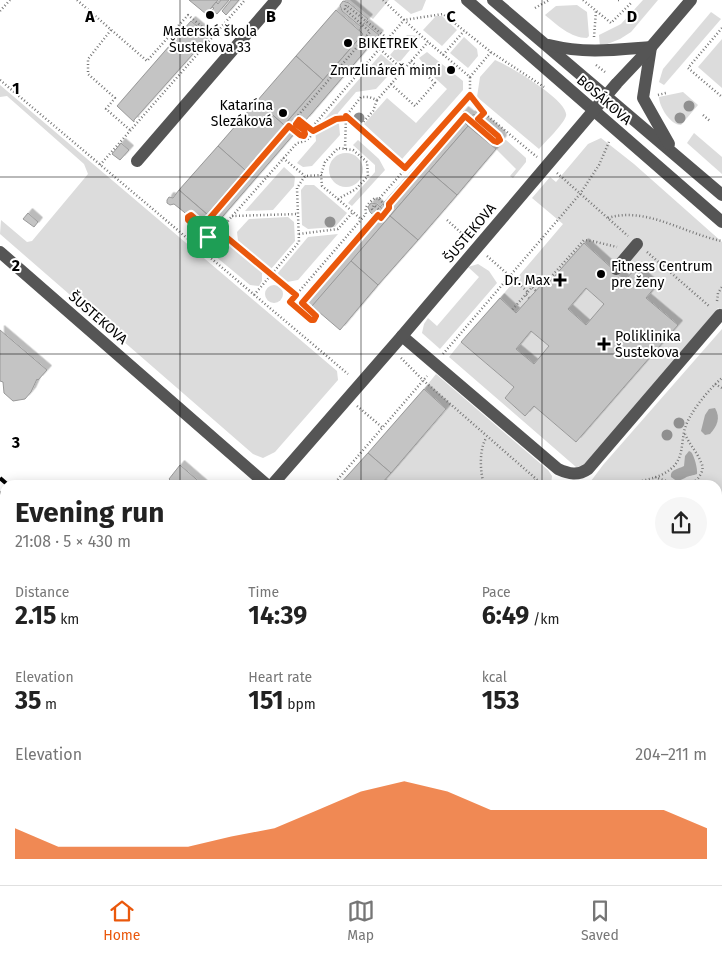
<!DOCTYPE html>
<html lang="en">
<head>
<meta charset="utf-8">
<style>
	body { margin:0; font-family:"Fira Sans",sans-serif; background:#f6f6f6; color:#222; height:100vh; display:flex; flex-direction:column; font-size:19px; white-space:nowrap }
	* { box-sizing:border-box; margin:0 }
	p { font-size:16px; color:#767676 }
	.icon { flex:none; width:28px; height:28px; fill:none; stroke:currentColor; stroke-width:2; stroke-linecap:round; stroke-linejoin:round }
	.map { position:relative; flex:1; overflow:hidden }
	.sheet { position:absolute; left:0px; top:480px; width:722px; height:405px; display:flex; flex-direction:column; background:#fff; border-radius:15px 15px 0 0; box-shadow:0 2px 12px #0003 }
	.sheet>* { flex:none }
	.pin { position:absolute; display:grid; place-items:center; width:42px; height:42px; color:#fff; margin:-21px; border-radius:10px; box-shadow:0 2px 8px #0006 }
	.round { display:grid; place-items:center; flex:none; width:52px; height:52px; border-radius:26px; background:#f6f6f6 }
	.headline { display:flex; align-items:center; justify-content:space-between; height:85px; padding:0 15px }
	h1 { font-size:28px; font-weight:700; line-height:38px }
	.metrics { display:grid; grid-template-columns:repeat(3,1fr); gap:8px; height:85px; padding:5px 15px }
	.metrics div { display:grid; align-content:center }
	.metrics b { font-size:25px; font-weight:700 }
	.metrics small { font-size:14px; font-weight:400 }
	.metrics p { font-size:14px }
	.chart { height:140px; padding:10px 15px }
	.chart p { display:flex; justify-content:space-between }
	.chart svg { width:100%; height:90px; margin-top:5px; fill:#ea580c; opacity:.7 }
	.tabs { display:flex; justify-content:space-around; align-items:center; height:70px; border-top:1px solid #e0e0e0; background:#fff; font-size:14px; color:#767676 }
	.tabs a { display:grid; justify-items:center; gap:2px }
	.tabs .active { color:#ea580c }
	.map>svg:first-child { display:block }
</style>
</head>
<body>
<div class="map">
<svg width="722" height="885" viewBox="0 0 722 885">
	<defs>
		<filter id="shadow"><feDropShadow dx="4.5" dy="-4.5" stdDeviation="0" flood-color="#0004"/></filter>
	</defs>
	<rect width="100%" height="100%" fill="#fff"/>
	<g fill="#dcdcdc">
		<path d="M350 0H389L373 19Z"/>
		<path d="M394 0H426L422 10 411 14Z"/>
		<path d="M643 0H658L631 32 620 39 600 47 599 35 621 24Z"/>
		<path d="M577 5 587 12 589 36 587 38C571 38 557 25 545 15L556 6Z"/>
		<path d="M711 12 721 19 664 85 659 82 663 69Z"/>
		<path d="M436 16H442L457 30 442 46 423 30Z"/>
		<path d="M407 35 419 36 420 38 399 63 390 55Z"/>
		<path d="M464 37 477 49 478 56 468 68 450 53Z"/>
		<path d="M722 39V88L698 67Z"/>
		<path d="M427 52 463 81V90L402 159 364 124 387 98 416 123 447 89 435 78 419 58Z"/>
		<path d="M381 54 396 67 376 89 356 92 338 113 340 135 312 166 303 167 297 163 316 141 315 130Z"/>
		<path d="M495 60C508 65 570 101 566 116 563 125 546 141 539 149L477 97 480 77Z"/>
		<path d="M0 85 337 371 338 380 275 452 263 458 253 454 0 234 1 220 27 242 32 241 88 174 84 164 7 96 0 97Z"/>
		<path d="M683 92 698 105 681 125C670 125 659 106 659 97Z"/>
		<path d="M694 133 722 157V174L687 143Z"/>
		<path d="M601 138 634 164 722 242V311L718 308 584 467H576L449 357 461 342 514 387 505 398 525 416 534 406 576 442 678 325 646 298 655 287 635 269 625 280 584 243 545 287 541 284 516 313 500 298 563 224 532 198 550 177 556 182 588 144Z"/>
		<path d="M358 140 379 159 385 170 352 206 348 203 375 172V165L353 145Z"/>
		<path d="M502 140H506L526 158V162L513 178 510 176 516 169 492 145 493 143 499 144Z"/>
		<circle cx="346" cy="170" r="17"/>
		<path d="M284 167 295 177 294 186 273 210 245 211Z"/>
		<path d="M305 185H314L347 213 335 227 308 229 302 225 301 190Z"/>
		<path d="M288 217 294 222 295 241 271 269 238 241 237 232 249 219Z"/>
		<path d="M338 234 298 280 287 282 277 274 308 237Z"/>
		<path d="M229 242 262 272V281L259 286 250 285 215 256 214 247 218 243Z"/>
		<path d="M478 264 489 271 497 283 440 349 422 333 424 324 428 318 437 326 479 277 468 267Z"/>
		<circle cx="274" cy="294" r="9"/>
		<path d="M586 288 604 304 586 325 568 309Z"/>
		<path d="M722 329V586L718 591V485H588L603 465Z"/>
		<path d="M531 331 549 346 534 364 516 349Z"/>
		<path d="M436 374 548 470 552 476 551 485H383L381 484 446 410 424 389Z"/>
		<path d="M0 498 5 503V593L0 588Z"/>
		<path d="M0 847 5 849V880H57L63 885H0Z"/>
	</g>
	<g fill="#a3a3a3">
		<path d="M715 408C721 418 717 426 710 434L705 435 701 431 705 415 709 409Z"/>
		<path d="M689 451 691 452C694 455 698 469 697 474 693 476 689 475 685 478 679 481 677 482 671 477 670 469 679 469 684 466L685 456Z"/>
	</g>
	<g fill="#c4c4c4" stroke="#999" fill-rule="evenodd" filter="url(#shadow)">
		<path d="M189 0H218L206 14Z"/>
		<path d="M221 0H229L217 14 212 10 214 8 212 7 216 2 218 4Z"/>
		<path d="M231 0H239L226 15 222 11Z"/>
		<path d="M343 1 349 3 368 19 361 27 342 11 340 5Z"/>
		<path d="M336 10 363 34 323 80 296 56Z"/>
		<path d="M191 21 209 36 134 120V122L117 106Z"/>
		<path d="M364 23 379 35 305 121 298 115 291 124 294 126 290 130 294 134 217 223 207 214 363 34 359 30Z"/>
		<path d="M296 56 323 80 284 125 257 101Z"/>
		<path d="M257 101 284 125 245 170 218 146Z"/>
		<path d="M464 111 470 116 475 114 473 119 479 123 473 130 459 117Z"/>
		<path d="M459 117 468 126 390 216 380 207Z"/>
		<path d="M482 120 500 135 502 140 499 144 493 143 475 128Z"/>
		<path d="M468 126 496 149 457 195 429 171Z"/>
		<path d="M475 128 493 143 492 145 473 130Z"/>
		<path d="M121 143 129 150 120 160 112 154Z"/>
		<path d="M218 146 245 170 207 214 179 190Z"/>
		<path d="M429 171 457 195 418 240 390 216Z"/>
		<path d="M179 190 217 223 208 233 194 221 191 225 187 221 186 214 184 212 174 204 170 205 167 203V200L169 197 173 198Z"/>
		<path d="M371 203 377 204 390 216 308 312 297 303 373 215 370 212 368 207Z"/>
		<path d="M28 213 38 222 34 227 23 219Z"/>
		<path d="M390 216 418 240 378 285 351 261Z"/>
		<path d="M584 243 625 280 635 269 655 287 646 298 678 325 576 442 534 406 525 416 505 398 514 387 461 342 500 298 516 313 542 284 545 287ZM586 288 604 304 586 325 568 309ZM531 331 549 346 534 364 516 349Z"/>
		<path d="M351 261 378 285 340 330 312 306Z"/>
		<path d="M0 330 47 370 38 380 37 379 31 392 25 399 13 401 4 393 3 382 0 381Z"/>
		<path d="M424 389 446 409 391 473 368 453Z"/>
		<path d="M368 453 391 473 381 484 383 485H339Z"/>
		<path d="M180 465 203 485H175L169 479Z"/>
		<path d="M722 540V586L718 591V545Z"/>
		<path d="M722 766V824L718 820V771Z"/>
		<path d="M325 880H366L362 885H344L341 883 339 885H331Z"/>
		<path d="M370 880H375L380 885H365Z"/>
		<path d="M526 880H550L546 885H532Z"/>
		<path d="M550 880H597L603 885H546Z"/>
		<path d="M613 880H670L674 884 609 885Z"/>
	</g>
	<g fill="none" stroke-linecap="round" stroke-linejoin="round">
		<g stroke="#777" stroke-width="2.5" stroke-dasharray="1 2.5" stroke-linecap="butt">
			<path d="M77 0 147 61 188 15 213 36"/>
			<path d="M383 0 404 20 443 14 491 52 544 87"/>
			<path d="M583 0 611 23 631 3"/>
			<path d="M618 0H621"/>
			<path d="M535 8 549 0"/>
			<path d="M0 11 10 0"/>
			<path d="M722 28 688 68 722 97"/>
			<path d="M111 30 88 59V74L115 98 106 109 130 130"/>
			<path d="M594 37 596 11"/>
			<path d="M380 49 403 70"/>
			<path d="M443 55 464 31"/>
			<path d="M596 65 605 72"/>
			<path d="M0 80 348 374"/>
			<path d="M391 84 415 106 435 83 411 61"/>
			<path d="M470 95 484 113 537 157"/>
			<path d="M658 95 666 93"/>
			<path d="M703 115 710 121"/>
			<path d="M347 116 405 168"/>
			<path d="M346 118 336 119 313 131 299 120 296 124 304 130 305 134 303 136 300 135 289 126 203 226 191 215 187 217 188 220 208 237 219 231 297 143C309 141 312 137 314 125L404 20 428 42 470 77 491 52"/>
			<path d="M289 126 370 32 345 9 346 5 388 39"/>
			<path d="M359 127 373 111 377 100"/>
			<path d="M345 149 346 116 361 97H369L377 100 428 42"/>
			<path d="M283 158 305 176"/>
			<path d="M100 165 245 0"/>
			<path d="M557 173 628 236"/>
			<path d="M338 199 361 219"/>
			<path d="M379 199 387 207 383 213 374 205 372 209 378 215 302 303 317 318 314 321 311 320 290 302 366 214C364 206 370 202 375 198L379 199 470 95V77"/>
			<path d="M378 215 381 217 389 208V204L465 116 493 141 497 143 500 140 498 136 478 119 484 113"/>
			<path d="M232 216 298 214"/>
			<path d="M608 218C646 206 685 234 722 241"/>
			<path d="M447 220 468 239"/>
			<path d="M219 231 296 295"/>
			<path d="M299 234 338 229 353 212"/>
			<path d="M199 248 208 237"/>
			<path d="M647 252 709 306"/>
			<path d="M487 256 528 292 512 310"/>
			<path d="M534 276 542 280 551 277 584 240 592 241 617 247"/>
			<path d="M528 292 532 287 536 291"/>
			<path d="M254 295 299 242 297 188 305 176 321 175 322 186 338 199 356 189 368 176 367 162 353 150 338 148 325 162 321 175"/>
			<path d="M526 295 529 298"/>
			<path d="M717 301 718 293 722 287"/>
			<path d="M443 354 580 194 599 165 609 142"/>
			<path d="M401 358 424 381 543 485"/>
			<path d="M715 384 722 388"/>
			<path d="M357 406 383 428"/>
			<path d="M655 477C668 482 694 492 701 473 703 470 703 466 701 462 697 452 689 444 685 434"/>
			<path d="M333 485 427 376"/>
			<path d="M484 485C480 471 479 451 486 438"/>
			<path d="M529 485 536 480"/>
			<path d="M625 485C641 480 658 480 672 468 684 457 681 442 685 428 690 412 709 389 722 378"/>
			<path d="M718 766 722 761"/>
			<path d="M718 825 722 829"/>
			<path d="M602 880 606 883 609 880"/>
			<path d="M683 880 689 885"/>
			<path d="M317 885 318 883 321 885"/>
			<path d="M345 885 349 880"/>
			<path d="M675 885 677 882 675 880"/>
		</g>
		<g stroke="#555" stroke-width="12">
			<path d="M467 0 722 222"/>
			<path d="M493 0 722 195"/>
			<path d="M549 45C586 54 614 50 651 47"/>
			<path d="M651 47 643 98 669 144"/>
			<path d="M137 161 276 0"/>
			<path d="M0 252 267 485"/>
			<path d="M616 269 637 244"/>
			<path d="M402 336 558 469C569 474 578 476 588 469L720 315"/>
			<path d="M272 485 402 336 617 83 651 47 691 0"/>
			<path d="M718 638 722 633"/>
			<path d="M718 876 722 880"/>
			<path d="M396 880 402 885"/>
		</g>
		<g stroke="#000" stroke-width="12">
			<path d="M0 601 5 606"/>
			<path d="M0 634 5 639"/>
			<path d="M0 793 5 797"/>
			<path d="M0 816 5 819"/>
			<path d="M99 880 106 885"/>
			<path d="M268 880 273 885"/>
		</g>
		<g stroke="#000" stroke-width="15">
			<path d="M0 700 5 704"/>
			<path d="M0 738 5 742"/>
			<path d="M162 880 167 885"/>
			<path d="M205 880 211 885"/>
		</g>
		<g stroke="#000" stroke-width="4" stroke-dasharray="8 2.5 1 2.5" stroke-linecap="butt">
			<path d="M0 478 8 485"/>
			<path d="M0 492 5 496"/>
			<path d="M449 880 454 885"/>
			<path d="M464 880 470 885"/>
		</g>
	</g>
	<g fill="#8f8f8f">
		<circle cx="689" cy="106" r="5.5"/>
		<circle cx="359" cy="118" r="5.5"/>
		<circle cx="680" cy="118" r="5.5"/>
		<circle cx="330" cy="222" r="5.5"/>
		<circle cx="679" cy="423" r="5.5"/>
		<circle cx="667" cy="435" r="5.5"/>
	</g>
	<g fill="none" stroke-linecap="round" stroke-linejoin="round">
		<defs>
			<path id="route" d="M470 95 484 113 478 119 498 136 500 140 497 142 494 141 465 116 389 204V208L381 218 378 215 302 303 316 316 314 320H311L290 302 296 295 219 231 208 237 188 220V217L191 215 203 226 289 126 300 135 304 136 305 134 304 130 296 124 299 120 313 131 336 119 346 118V116L405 168Z"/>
		</defs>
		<use href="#route" stroke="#fff" stroke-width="10"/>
		<use href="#route" stroke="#ea580c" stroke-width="6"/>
	</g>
	<path fill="none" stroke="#000" stroke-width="1" stroke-opacity="0.55" d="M180 0V485M361 0V485M542 0V485M0 177H722M0 354H722M0 531H5M718 531H722M0 708H5M718 708H722M180 880V885M361 880V885M542 880V885"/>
	<g fill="#000" stroke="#fff" stroke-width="2">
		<circle cx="210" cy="15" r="5"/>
		<circle cx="348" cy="43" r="5"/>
		<circle cx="451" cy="70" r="5"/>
		<circle cx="283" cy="113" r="5"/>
		<circle cx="601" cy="274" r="5"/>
		<path d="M557.5 272.5h5v5h5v5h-5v5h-5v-5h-5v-5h5z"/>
		<path d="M601.5 336.5h5v5h5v5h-5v5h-5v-5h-5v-5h5z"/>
	</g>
	<g text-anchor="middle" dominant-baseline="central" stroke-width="4" stroke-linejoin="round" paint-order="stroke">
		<g font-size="14" fill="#000" stroke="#fff" text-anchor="start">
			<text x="210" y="31" text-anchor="middle">Materská škola<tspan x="210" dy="16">Šustekova 33</tspan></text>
			<text x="358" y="43">BIKETREK</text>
			<text x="441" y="70" text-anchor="end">Zmrzlináreň mimi</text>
			<text x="273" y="105" text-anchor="end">Katarína<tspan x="273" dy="16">Slezáková</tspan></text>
			<text x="611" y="266">Fitness Centrum<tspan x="611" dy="16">pre ženy</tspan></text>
			<text x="550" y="280" text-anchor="end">Dr. Max</text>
			<text x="615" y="336">Poliklinika<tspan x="615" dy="16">Šustekova</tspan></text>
		</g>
		<g font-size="14" fill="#000" stroke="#fff">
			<text transform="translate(604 100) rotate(41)">BOSÁKOVA</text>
			<text transform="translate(470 233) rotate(-50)">ŠUSTEKOVA</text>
			<text transform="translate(98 318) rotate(41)">ŠUSTEKOVA</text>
		</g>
	</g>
	<g font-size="16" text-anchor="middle" font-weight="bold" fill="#000" stroke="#fff" stroke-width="4" stroke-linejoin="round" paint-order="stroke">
		<text x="90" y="22">A</text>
		<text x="271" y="22">B</text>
		<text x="451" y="22">C</text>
		<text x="632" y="22">D</text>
		<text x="16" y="94">1</text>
		<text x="16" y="271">2</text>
		<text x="16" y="448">3</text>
	</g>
</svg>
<div class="pin" style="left:208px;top:237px;background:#1e9e55"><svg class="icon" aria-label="arrive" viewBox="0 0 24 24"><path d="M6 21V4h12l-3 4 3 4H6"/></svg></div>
<section class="sheet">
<div class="headline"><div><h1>Evening run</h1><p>21:08 · 5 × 430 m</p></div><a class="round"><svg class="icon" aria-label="share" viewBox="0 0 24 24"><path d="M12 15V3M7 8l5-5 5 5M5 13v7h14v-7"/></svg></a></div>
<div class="metrics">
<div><p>Distance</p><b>2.15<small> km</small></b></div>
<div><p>Time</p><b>14:39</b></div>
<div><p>Pace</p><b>6:49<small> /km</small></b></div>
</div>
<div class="metrics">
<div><p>Elevation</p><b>35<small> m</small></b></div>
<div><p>Heart rate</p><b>151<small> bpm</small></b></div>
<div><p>kcal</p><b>153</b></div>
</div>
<div class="chart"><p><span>Elevation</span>204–211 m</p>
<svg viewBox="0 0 160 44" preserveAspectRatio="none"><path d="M0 44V29L10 38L20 38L30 38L40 38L50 33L60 29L70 20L80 11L90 6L100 11L110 20L120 20L130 20L140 20L150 20L160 29V44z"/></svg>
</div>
</section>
</div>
<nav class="tabs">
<a class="active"><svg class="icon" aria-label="home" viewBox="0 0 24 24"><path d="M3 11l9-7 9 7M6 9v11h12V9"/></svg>Home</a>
<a><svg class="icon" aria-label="map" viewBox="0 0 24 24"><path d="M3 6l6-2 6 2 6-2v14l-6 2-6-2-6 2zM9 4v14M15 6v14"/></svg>Map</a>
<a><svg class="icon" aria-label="saved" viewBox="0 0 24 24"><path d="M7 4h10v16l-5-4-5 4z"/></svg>Saved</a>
</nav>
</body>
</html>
